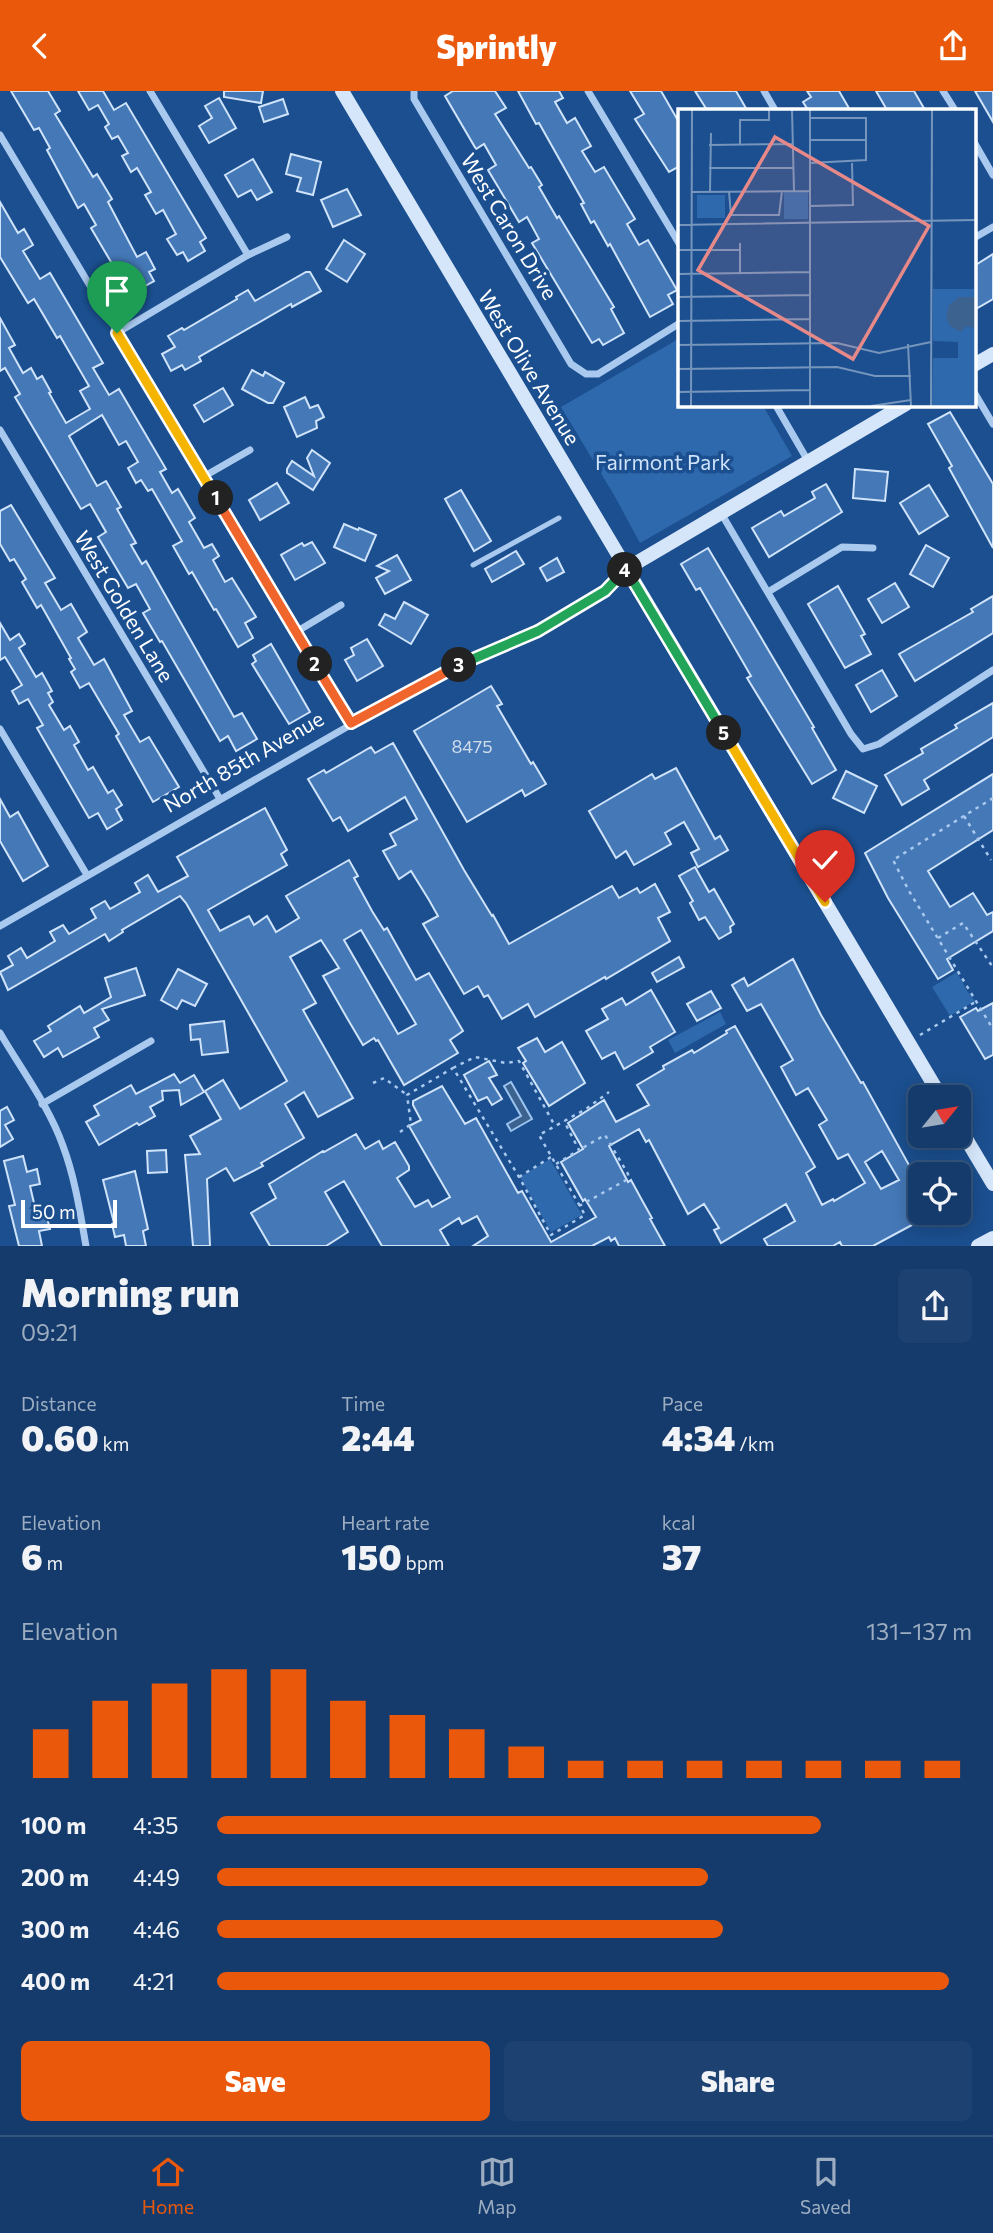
<!DOCTYPE html>
<html lang="en">
<head>
<meta charset="utf-8">
<style>
	body { margin:0; font-family:Commissioner,sans-serif; background:#1d4271; color:#f1f3f6; height:100vh; display:flex; flex-direction:column; font-size:26px; white-space:nowrap }
	* { box-sizing:border-box; margin:0 }
	p { font-size:23px; color:#9dadc1 }
	.icon { flex:none; width:38px; height:38px; fill:none; stroke:currentColor; stroke-width:2; stroke-linecap:round; stroke-linejoin:round }
	.map { position:relative; height:1155px; overflow:hidden }
	.sheet { display:flex; flex-direction:column; background:#143b6b; flex:1 }
	.sheet>* { flex:none }
	.needle { width:46px; rotate:60deg }
	.buttons { position:absolute; left:908px; top:994px; display:grid; gap:14px }
	.buttons a { display:grid; place-items:center; width:63px; height:63px; border-radius:10px; background:#143b6b; box-shadow:0 4px 18px #0003,0 0 0 2px #33557e; font-size:35px }
	.scale { position:absolute; left:21px; bottom:18px; width:96px; box-sizing:border-box; padding-left:7px; border:4px solid #fff; border-top:0; font-size:19px; line-height:24px; white-space:nowrap; color:#fff; -webkit-text-stroke:5px #1b4f8f; paint-order:stroke }
	.pin { position:absolute; display:grid; place-items:center; width:60px; height:60px; color:#fff; margin:-72px -30px; border-radius:50% 50% 50% 0; rotate:-45deg; box-shadow:0 0 7px #0007 }
	.pin .icon { rotate:45deg }
	.km { position:absolute; width:35px; height:35px; margin:-18px; border-radius:50%; background:#222; color:#fff; font-size:19px; line-height:35px; text-align:center }
	.round { display:grid; place-items:center; flex:none; width:74px; height:74px; border-radius:10px; background:#1d4271 }
	.head { display:flex; align-items:center; justify-content:space-between; height:119px; padding:0 21px }
	h1 { font-size:38px; font-weight:800; line-height:52px }
	.metrics { display:grid; grid-template-columns:repeat(3,1fr); gap:10px; height:119px; padding:7px 21px }
	.metrics div { display:grid; align-content:center }
	.metrics b { font-size:35px; font-weight:800 }
	.metrics small { font-size:19px; font-weight:400 }
	.metrics p { font-size:19px }
	.chart { height:196px; padding:14px 21px }
	.chart p { display:flex; justify-content:space-between }
	.chart svg { width:100%; height:126px; margin-top:7px; stroke:#ea580c; stroke-width:6 }
	.action { display:flex; gap:14px; margin-top:auto; padding:14px 21px }
	.action a { flex:1; height:80px; border-radius:10px; background:#ea580c; color:#fff; font-size:28px; font-weight:800; line-height:80px; text-align:center }
	.action a+a { background:#1d4271; color:#f1f3f6 }
	ul { padding:0 21px; list-style:none; font-size:23px }
	li { display:grid; grid-template-columns:112px 84px 1fr; align-items:center; height:52px }
	li i { height:18px; border-radius:9px; background:#ea580c }
	header { display:flex; justify-content:space-between; align-items:center; height:91px; padding:0 21px; background:#ea580c; color:#fff; font-size:32px; font-weight:800 }
	.dock { display:flex; justify-content:space-around; align-items:center; height:98px; border-top:2px solid #33557e; background:#143b6b; font-size:19px; color:#9dadc1 }
	.dock a { display:grid; justify-items:center; gap:4px }
	.dock .current { color:#ea580c }
	.map>svg:first-child { display:block }
</style>
</head>
<body>
<header><svg class="icon" aria-label="back" viewBox="0 0 24 24"><path d="M15 5l-7 7 7 7"/></svg>Sprintly<svg class="icon" aria-label="share" viewBox="0 0 24 24"><path d="M12 15V3M7 8l5-5 5 5M5 13v7h14v-7"/></svg></header>
<div class="map">
<svg width="993" height="1155" viewBox="0 0 993 1155">
	<rect width="100%" height="100%" fill="#1b4f8f"/>
	<g fill="#2e69ad">
		<path d="M680 247V313H762L792 365 640 452 614 404 561 316Z"/>
		<path d="M957 881 967 900 975 910 950 925 932 896Z"/>
		<path d="M720 921 726 933 675 962 668 949Z"/>
		<path d="M550 1068 582 1124 551 1141 520 1086Z"/>
	</g>
	<path fill="#3c6290" stroke="#9cc4f0" stroke-width="2" d="M511 991 532 1028 511 1040 507 1033 521 1025 504 995Z"/>
	<g fill="#4478b7" stroke="#cfe3fa" stroke-width="2" fill-rule="evenodd">
		<path d="M11 0H48L60 20 55 23 69 46 93 86 97 83 112 108 108 111 137 166 146 161 155 178 149 181 154 190 136 200 130 190 124 193 91 137 96 134 84 113 78 117 47 59 50 57 39 37 34 39Z"/>
		<path d="M78 0H103L114 19 126 12 206 147 200 151 205 160 188 170 183 161 177 164 167 148 176 143 163 119 156 123 145 104 151 101 137 77 131 81 122 65 128 62 118 45 112 48 105 36 109 33 98 14 89 19Z"/>
		<path d="M224 0H263L261 12 224 6Z"/>
		<path d="M453 0H495L506 17 495 23 529 77 531 76 542 94 539 96 557 127 559 125 614 216 611 218 624 242 603 254 599 248 592 252 532 152 539 148 527 126 519 131 488 79 496 74 484 53 476 58 445 5Z"/>
		<path d="M518 0H559L563 7 555 11 567 32 575 27 591 55 582 60 595 81 604 76 635 128 627 133 639 154 648 149 677 199 668 204 673 213 650 226 610 153 608 155 594 130 591 132 581 113 584 112 539 32 536 33Z"/>
		<path d="M630 0H661L680 33V75L669 81 635 28 644 23Z"/>
		<path d="M695 0H736L747 19H707Z"/>
		<path d="M807 0H839L850 19H808L803 11 811 6Z"/>
		<path d="M876 0H914L925 19H887Z"/>
		<path d="M975 0H993V31Z"/>
		<path d="M219 7 236 37 209 52 199 35 212 27 205 15Z"/>
		<path d="M283 8 288 23 264 31 259 16Z"/>
		<path d="M291 63 321 71 313 104 297 100 301 87 286 83Z"/>
		<path d="M253 68 272 101 257 109 251 99 238 106 225 84Z"/>
		<path d="M347 98 361 124 333 136 321 109Z"/>
		<path d="M0 111 18 142 24 138 33 154 23 160 40 188 50 182 103 272 93 277 109 304 119 298 166 378 160 381 172 402 178 398 195 427 189 431 204 457 212 453 219 465 213 469 225 491 232 487 256 526 245 532 253 547 238 556 216 518 214 519 192 481 189 483 173 455 182 450 152 398 148 400 141 389 136 392 128 377 138 371 126 350 119 354 102 324 69 345 97 395 106 390 121 416 117 418 136 452 131 454 142 473 146 470 234 626 242 622 257 648 236 660 228 645 220 650 162 550 160 551 143 522 150 518 136 493 128 497 98 446 106 441 90 413 81 418 15 306 20 303 5 277 0 280V227L15 254 9 257 23 282 31 277 37 288 42 285 51 301 49 302 66 332 90 318 80 300 89 295 60 245 57 247 34 208 28 212 0 166Z"/>
		<path d="M344 149 365 163 347 191 326 178Z"/>
		<path d="M993 163V208L974 219V175Z"/>
		<path d="M306 181H310L321 200 292 216 291 213 199 266 201 270 185 279 182 274 171 280 162 263 175 256 168 245 182 237 184 239 237 208 236 206 248 199 255 210Z"/>
		<path d="M252 279 263 285 265 281 284 292 273 312H268L242 298Z"/>
		<path d="M223 297 233 314 204 331 194 314Z"/>
		<path d="M305 306 310 317 318 314 324 326 316 330 317 337 297 346 284 316Z"/>
		<path d="M950 321 993 393V457L949 377 952 375 928 333Z"/>
		<path d="M312 359 330 372 313 399 287 382V378L292 370 314 385 307 367Z"/>
		<path d="M855 378 888 381 885 410 853 407Z"/>
		<path d="M277 392 289 412 260 429 249 409Z"/>
		<path d="M826 393 842 421 769 466 752 437 781 420 784 425 815 407 812 401Z"/>
		<path d="M929 394 948 425 919 443 900 412Z"/>
		<path d="M461 399 491 450 474 460 445 408Z"/>
		<path d="M11 414 55 487 45 492 61 519 71 513 87 541 78 547 94 574 104 568 132 620 124 624 140 651 149 646 179 696 153 711 116 645 119 643 89 592 80 597 71 581 75 578 69 568 71 567 41 514 37 517 22 491 26 488 14 468 10 470 0 453V420Z"/>
		<path d="M344 433 358 439 359 437 376 444 365 470 334 456Z"/>
		<path d="M312 451 325 472 295 489 281 464 302 452 304 455Z"/>
		<path d="M926 454 949 467 933 496 910 483Z"/>
		<path d="M708 457 814 636 812 637 836 679 812 693 747 587 751 585 700 497 696 499 681 473Z"/>
		<path d="M516 460 524 473 492 491 485 478Z"/>
		<path d="M397 464 411 489 385 503 376 487 389 480 377 475Z"/>
		<path d="M557 467 564 481 547 490 540 477Z"/>
		<path d="M895 492 909 516 882 532 868 508Z"/>
		<path d="M838 495 865 543 861 545 871 563 845 577 808 513Z"/>
		<path d="M993 505V542L915 590 899 563 973 521 971 518Z"/>
		<path d="M404 511 428 524 411 553 379 534 385 523 395 528Z"/>
		<path d="M0 532 10 549 19 543 25 553 19 557 36 586 42 582 52 600 48 602 53 611 49 614 64 639 70 635 79 651 74 654 88 679 93 676 108 702 113 699 122 714 116 718 122 729 107 738 98 722 89 727 37 637 43 634 28 608 19 613 12 600 22 594 5 566 0 569Z"/>
		<path d="M367 548 383 575 357 590 345 569 354 564 351 557Z"/>
		<path d="M271 553 310 621 289 633 252 573 256 570 253 564Z"/>
		<path d="M882 579 897 605 871 621 856 594Z"/>
		<path d="M491 595 502 613 497 615 531 673 533 671 546 693 525 705 522 699 467 731 414 640Z"/>
		<path d="M993 612V646L924 689 929 698 902 714 885 684 923 662 921 658 957 637 955 634Z"/>
		<path d="M393 652 464 779 492 825 493 824 509 853 612 795 619 807 637 797 640 802 655 793 670 821 658 827 670 850 606 888 605 886 535 926 528 913 502 928 488 904 484 906 478 895 464 903 423 833 438 825 429 809 411 780 399 788 383 760 396 754 390 743 417 728 405 706 348 740 340 726 333 730 308 688 324 679 326 682 371 656 375 662Z"/>
		<path d="M676 677 715 748 720 745 728 759 698 776 691 762 699 758 684 731 665 742 671 753 634 774 626 760 616 767 589 720 652 683 655 688Z"/>
		<path d="M846 680 877 695 864 722 833 707Z"/>
		<path d="M993 683V739L928 780 950 816 973 802 987 824 993 821V840L947 868 953 879 938 888 888 807 865 762Z"/>
		<path d="M0 708 10 726 18 721 48 775 23 790 0 750Z"/>
		<path d="M265 717 287 759 281 763 287 774 208 819 220 840 249 825 254 834 267 825 276 841 299 827 286 805 349 769 358 785 354 787 372 820 384 839 387 837 416 889 429 882 463 940 450 949 458 962 404 994 378 949 376 950 374 947 363 954 347 927 323 885 339 877 321 849 290 866 316 912 303 919 353 1007 318 1026 304 1001 285 1013 304 1047 261 1072 263 1075 234 1090 226 1077 207 1088 210 1155H193L185 1064 200 1063 190 1045 221 1028 205 1000 223 989 240 1018 287 990 186 812 180 805 122 839 123 841 109 850 105 843 8 899 0 881 13 874 8 865 21 857 27 867 55 850 50 841 63 834 69 843 96 827 91 818 105 810 110 818 140 801 135 792 148 784 158 801 188 785 177 766ZM361 839 416 933 398 943 344 849Z"/>
		<path d="M695 776 709 801 714 798 734 833 730 836 731 841 719 848 705 826 699 829 690 812 693 810 679 785Z"/>
		<path d="M679 866 684 876 657 891 652 882Z"/>
		<path d="M793 868 821 924 861 992 863 991 920 1094V1100L912 1105 925 1127 873 1155H842L840 1151 833 1155H768L764 1148 795 1130 786 1113 721 1152 714 1139 719 1137 704 1113 688 1123 649 1049 646 1051 639 1038 609 1055 628 1091 631 1089 643 1111 652 1127 650 1128 665 1155H619L615 1147 611 1150 609 1146 592 1155H473L488 1145 477 1125 462 1133 459 1127 440 1139 449 1155H382L344 1090 325 1101 348 1141 326 1155H270L251 1122 276 1107 269 1093 323 1060 324 1061 356 1043 365 1058 379 1050 383 1058 395 1051 409 1075V1079L397 1087 415 1116 428 1109 432 1116 450 1106 409 1035 421 1029 413 1014V1010L442 995 465 1033 476 1027 518 1102 522 1100 551 1151 596 1126 585 1108 583 1110 561 1071 583 1058 568 1032 604 1009 616 1031 649 1014 637 994 664 978 663 975 692 959 694 962 727 942 726 940 735 935 815 1076 806 1082 822 1114 833 1108 834 1110 865 1092 848 1063 838 1068 819 1034 827 1029 808 997 796 1004 781 976 793 969 761 913 747 920 732 894 744 887 748 895ZM882 1060 899 1089 881 1098 865 1071Z"/>
		<path d="M136 877 145 904 102 918 109 929 94 937 99 946 63 966 58 957 44 966 34 950 51 940 48 935 80 915 84 922 111 906 105 887Z"/>
		<path d="M178 878 207 893 195 915 182 909 177 918 161 909Z"/>
		<path d="M651 899 675 941 650 956 653 961 624 978 615 961 602 968 586 940 608 928 602 918 622 907 626 914Z"/>
		<path d="M711 900 721 917 697 930 687 913Z"/>
		<path d="M993 912V964L985 968 960 926 976 917 978 920Z"/>
		<path d="M224 930 228 961 202 964 200 948 191 949 190 934Z"/>
		<path d="M537 947 545 961 562 951 585 992 549 1015 523 972 526 970 518 957Z"/>
		<path d="M489 970 497 984 489 987 502 1008 492 1014 487 1006 478 1010 464 984Z"/>
		<path d="M174 983 180 992 194 984 204 1001 181 1014 179 999 162 1000 163 1009 150 1016 155 1025 139 1034 137 1032 99 1054 86 1031 99 1024 94 1015 131 994 136 1003Z"/>
		<path d="M7 1016 14 1029 5 1034 13 1048 0 1056V1020Z"/>
		<path d="M166 1059 167 1081 148 1082 147 1060Z"/>
		<path d="M23 1065 27 1081 37 1078 40 1093 30 1095 37 1125 46 1123 50 1138 39 1140 42 1155H19L9 1115 15 1114 4 1070Z"/>
		<path d="M135 1080 148 1138 143 1140 146 1155H126L124 1144 115 1146 112 1133 114 1132 103 1089Z"/>
	</g>
	<g fill="none" stroke-linecap="round" stroke-linejoin="round">
		<g stroke="#a9c9ee" stroke-width="2.5" stroke-dasharray="3.5 5" stroke-linecap="butt">
			<path d="M993 707 893 769 909 800 993 938"/>
			<path d="M964 725 991 769"/>
			<path d="M938 847 963 832 992 875"/>
			<path d="M920 944 977 910"/>
			<path d="M453 977 475 966 506 972 519 970 555 1035"/>
			<path d="M373 992 384 987 407 1004"/>
			<path d="M400 1041 411 1033 407 1004 453 977 519 1086 551 1144 585 1124 539 1044 586 1018 609 1001"/>
			<path d="M556 1073 579 1059 564 1030"/>
			<path d="M519 1086 551 1066"/>
			<path d="M579 1115 628 1088V1083L605 1044 579 1059"/>
		</g>
		<path stroke="#a9c9ee" stroke-width="5" d="M473 474 559 427"/>
		<g stroke="#a9c9ee" stroke-width="7">
			<path d="M150 0 248 164"/>
			<path d="M414 0V8L571 273 586 283H598L680 232"/>
			<path d="M588 0 680 154"/>
			<path d="M764 0 775 19"/>
			<path d="M943 0 955 19"/>
			<path d="M0 44 351 632"/>
			<path d="M974 51 993 84"/>
			<path d="M974 147 993 136"/>
			<path d="M117 242 248 164 287 146"/>
			<path d="M974 301 993 333"/>
			<path d="M775 313 808 370"/>
			<path d="M0 339 220 708"/>
			<path d="M203 386 250 359"/>
			<path d="M721 422 851 643 863 658 879 653 993 579"/>
			<path d="M768 501 842 456 873 457"/>
			<path d="M296 541 341 514"/>
			<path d="M0 638 87 784"/>
			<path d="M0 835 441 582 489 559 538 540 605 500 626 478"/>
			<path d="M0 942C21 978 49 1015 63 1055 75 1087 80 1121 86 1155"/>
			<path d="M42 1013 151 950"/>
		</g>
		<g stroke="#d6e6fa" stroke-width="14">
			<path d="M342 0 941 1006"/>
			<path d="M974 274 993 263"/>
			<path d="M626 478 906 313"/>
			<path d="M959 1036 993 1093"/>
			<path d="M978 1155 993 1147"/>
		</g>
	</g>
	<g fill="none" stroke-linecap="round" stroke-linejoin="round">
		<defs>
			<path id="split-1" d="M117 242 216 407"/>
			<path id="split-2" d="M216 407 315 573"/>
			<path id="split-3" d="M315 573 351 632 459 574"/>
			<path id="split-4" d="M459 574 538 540 605 500 625 479"/>
			<path id="split-5" d="M625 479 626 478 724 642"/>
			<path id="split-6" d="M724 642 825 811"/>
		</defs>
		<use href="#split-1" stroke="#fff" stroke-width="14"/>
		<use href="#split-2" stroke="#fff" stroke-width="14"/>
		<use href="#split-3" stroke="#fff" stroke-width="14"/>
		<use href="#split-4" stroke="#fff" stroke-width="14"/>
		<use href="#split-5" stroke="#fff" stroke-width="14"/>
		<use href="#split-6" stroke="#fff" stroke-width="14"/>
		<use href="#split-1" stroke="#f5b400" stroke-width="9"/>
		<use href="#split-2" stroke="#f0652b" stroke-width="9"/>
		<use href="#split-3" stroke="#f0652b" stroke-width="9"/>
		<use href="#split-4" stroke="#22a559" stroke-width="9"/>
		<use href="#split-5" stroke="#22a559" stroke-width="9"/>
		<use href="#split-6" stroke="#f5b400" stroke-width="9"/>
	</g>
	<g text-anchor="middle" dominant-baseline="central" stroke-width="7" stroke-linejoin="round" paint-order="stroke">
		<g font-size="18" fill="#d0dded">
			<text x="472" y="655">8475</text>
		</g>
		<g font-size="21" fill="#fff" stroke="#1b4f8f">
			<text transform="translate(510 135) rotate(59)">West Caron Drive</text>
			<text transform="translate(530 276) rotate(59)">West Olive Avenue</text>
			<text transform="translate(125 515) rotate(59)">West Golden Lane</text>
			<text transform="translate(243 670) rotate(-30)">North 85th Avenue</text>
		</g>
		<g font-size="21" fill="#cfe3fa" stroke="#1b4f8f">
			<text x="663" y="370">Fairmont Park</text>
		</g>
	</g>
	<g transform="translate(678 18)">
		<rect width="298" height="298" fill="#1b4f8f"/>
		<path d="M106 83H130V110H106ZM19 86H47V109H19ZM255 180H297V297H254L255 249H280V233L255 232Z" fill="#2e69ad"/>
		<path d="M281 188H298L297 219 288 217 283 223 272 217 268 208 271 196Z" fill="#3c6290"/>
		<path fill="none" stroke="#7695bc" stroke-width="2" d="M114 1 116 82M132 31H188M62 35V11H91V1M31 36 115 35M132 54 188 51V9H132M31 59H115M13 83 132 82M32 83 33 24M51 83 53 106H101L104 82M132 97 175 96 174 54M0 116 298 111M0 141H61M62 164V134M0 165 132 163M0 188 132 186M0 212 132 210M230 235 233 297M0 236 159 234 201 244 253 233M0 260 159 258 197 267H233M0 283 132 281M13 297 14 1M132 297V1M193 297 233 291M253 297 254 1"/>
		<path fill="#e88989" fill-opacity="0.15" stroke="#e88989" stroke-width="3.5" d="M97 28 251 117 175 250 20 161Z"/>
		<rect width="298" height="298" fill="none" stroke="#fff" stroke-width="3.5"/>
	</g>
</svg>
<div class="buttons">
<a><svg class="needle" viewBox="-14 -14 28 28"><path d="M0-13l5 13h-10z" fill="#e53935"/><path d="M0 13l5-13h-10z" fill="#9dadc1"/></svg></a>
<a><svg class="icon" aria-label="locate" viewBox="0 0 24 24"><circle cx="12" cy="12" r="6"/><path d="M12 2v4M12 18v4M2 12h4M18 12h4"/></svg></a>
</div>
<div class="scale">50 m</div>
<div class="pin" style="left:117px;top:242px;background:#1e9e55"><svg class="icon" aria-label="arrive" viewBox="0 0 24 24"><path d="M6 21V4h12l-3 4 3 4H6"/></svg></div>
<div class="pin" style="left:825px;top:811px;background:#d93025"><svg class="icon" aria-label="check" viewBox="0 0 24 24"><path d="M5 12l5 5 9-10"/></svg></div>
<b class="km" style="left:216px;top:407px">1</b>
<b class="km" style="left:315px;top:573px">2</b>
<b class="km" style="left:459px;top:574px">3</b>
<b class="km" style="left:625px;top:479px">4</b>
<b class="km" style="left:724px;top:642px">5</b>
</div>
<section class="sheet">
<div class="head"><div><h1>Morning run</h1><p>09:21</p></div><a class="round"><svg class="icon" aria-label="share" viewBox="0 0 24 24"><path d="M12 15V3M7 8l5-5 5 5M5 13v7h14v-7"/></svg></a></div>
<div class="metrics">
<div><p>Distance</p><b>0.60<small> km</small></b></div>
<div><p>Time</p><b>2:44</b></div>
<div><p>Pace</p><b>4:34<small> /km</small></b></div>
</div>
<div class="metrics">
<div><p>Elevation</p><b>6<small> m</small></b></div>
<div><p>Heart rate</p><b>150<small> bpm</small></b></div>
<div><p>kcal</p><b>37</b></div>
</div>
<div class="chart"><p><span>Elevation</span>131–137 m</p>
<svg viewBox="0 0 160 44" preserveAspectRatio="none"><path d="M5 44V27M15 44V17M25 44V11M35 44V6M45 44V6M55 44V17M65 44V22M75 44V27M85 44V33M95 44V38M105 44V38M115 44V38M125 44V38M135 44V38M145 44V38M155 44V38"/></svg>
</div>
<ul>
<li><b>100 m</b>4:35<i style="width:80%"></i></li>
<li><b>200 m</b>4:49<i style="width:65%"></i></li>
<li><b>300 m</b>4:46<i style="width:67%"></i></li>
<li><b>400 m</b>4:21<i style="width:97%"></i></li>
</ul>
<div class="action"><a>Save</a><a>Share</a></div>
</section>
<nav class="dock">
<a class="current"><svg class="icon" aria-label="home" viewBox="0 0 24 24"><path d="M3 11l9-7 9 7M6 9v11h12V9"/></svg>Home</a>
<a><svg class="icon" aria-label="map" viewBox="0 0 24 24"><path d="M3 6l6-2 6 2 6-2v14l-6 2-6-2-6 2zM9 4v14M15 6v14"/></svg>Map</a>
<a><svg class="icon" aria-label="saved" viewBox="0 0 24 24"><path d="M7 4h10v16l-5-4-5 4z"/></svg>Saved</a>
</nav>
</body>
</html>
